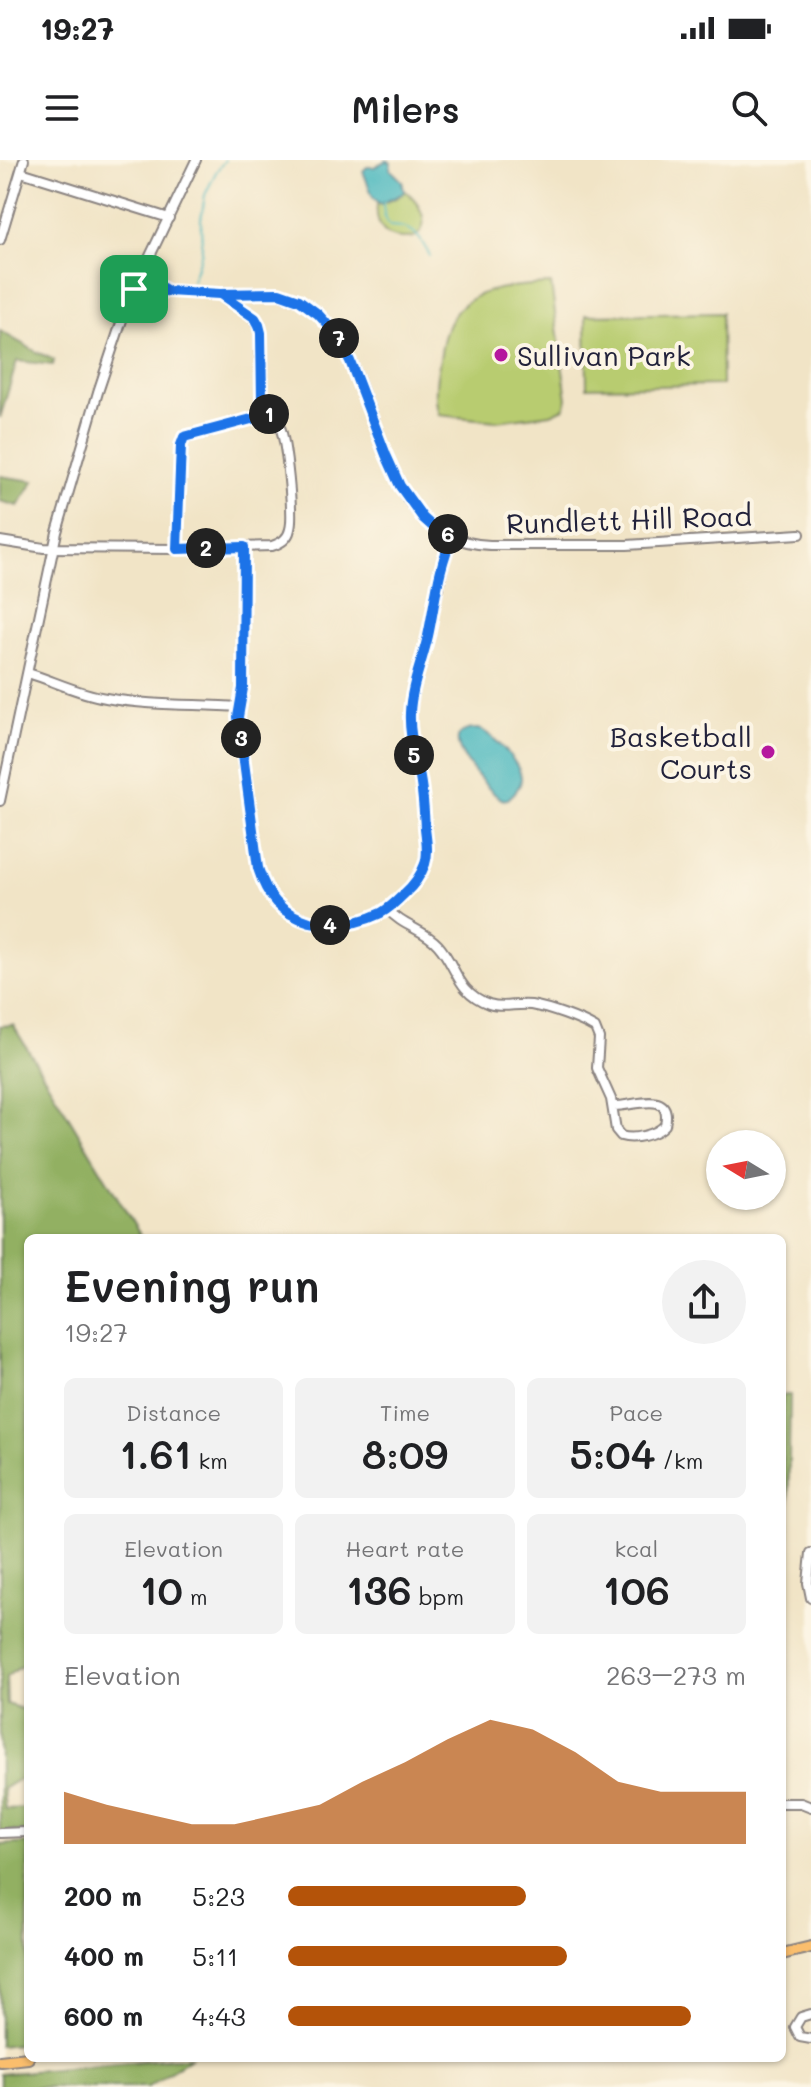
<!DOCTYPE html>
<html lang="en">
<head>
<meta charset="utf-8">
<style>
	body { margin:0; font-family:Mali,sans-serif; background:#f2f2f2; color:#202124; height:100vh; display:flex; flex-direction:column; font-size:30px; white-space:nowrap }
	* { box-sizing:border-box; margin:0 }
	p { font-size:26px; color:#757577 }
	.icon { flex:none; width:44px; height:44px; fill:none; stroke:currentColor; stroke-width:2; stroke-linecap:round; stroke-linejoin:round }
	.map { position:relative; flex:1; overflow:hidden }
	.sheet { position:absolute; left:24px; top:1074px; width:762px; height:828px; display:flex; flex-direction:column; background:#fff; border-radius:12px; box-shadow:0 2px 6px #0004 }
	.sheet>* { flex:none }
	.needle { width:52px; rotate:280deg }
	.controls { position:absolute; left:706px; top:970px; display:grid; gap:16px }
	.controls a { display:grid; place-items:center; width:80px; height:80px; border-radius:50%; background:#fff; box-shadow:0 2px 6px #0004; font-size:40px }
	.pin { position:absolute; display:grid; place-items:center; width:68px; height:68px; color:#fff; margin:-34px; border-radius:16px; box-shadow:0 4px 12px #0006 }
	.km { position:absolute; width:40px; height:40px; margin:-20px; border-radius:50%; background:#222; color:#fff; font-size:22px; line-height:40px; text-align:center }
	.round { display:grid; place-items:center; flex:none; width:84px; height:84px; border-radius:42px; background:#f2f2f2 }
	.head { display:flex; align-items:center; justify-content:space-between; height:136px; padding:0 40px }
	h1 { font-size:44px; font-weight:600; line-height:60px }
	.metrics { display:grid; grid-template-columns:repeat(3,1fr); gap:12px; height:136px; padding:8px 40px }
	.metrics div { display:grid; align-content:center; border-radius:12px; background:#f2f2f2; text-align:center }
	.metrics b { font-size:40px; font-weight:600 }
	.metrics small { font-size:22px; font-weight:400 }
	.metrics p { font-size:22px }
	.chart { height:224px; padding:16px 40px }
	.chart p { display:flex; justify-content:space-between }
	.chart svg { width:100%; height:144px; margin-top:8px; fill:#b45309; opacity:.7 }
	ul { padding:0 40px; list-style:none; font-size:26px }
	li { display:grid; grid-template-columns:128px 96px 1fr; align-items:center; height:60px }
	li i { height:20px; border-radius:10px; background:#b45309 }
	.status { display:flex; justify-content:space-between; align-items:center; height:56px; padding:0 40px; background:#fff; direction:ltr }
	.status svg { height:22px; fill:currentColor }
	header { display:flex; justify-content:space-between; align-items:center; height:104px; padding:0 40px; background:#fff; font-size:36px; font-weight:600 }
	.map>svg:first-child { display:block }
</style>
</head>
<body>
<div class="status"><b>19:27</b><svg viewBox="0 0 49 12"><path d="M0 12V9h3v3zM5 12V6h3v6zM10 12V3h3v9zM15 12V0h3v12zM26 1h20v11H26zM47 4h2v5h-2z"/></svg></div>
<header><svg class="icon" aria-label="menu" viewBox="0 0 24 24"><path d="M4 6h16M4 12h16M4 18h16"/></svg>Milers<svg class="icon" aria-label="search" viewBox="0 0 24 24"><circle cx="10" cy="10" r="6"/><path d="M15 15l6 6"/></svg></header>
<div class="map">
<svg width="811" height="1927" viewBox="0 0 811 1927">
	<rect width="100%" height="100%" fill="#fcf5e5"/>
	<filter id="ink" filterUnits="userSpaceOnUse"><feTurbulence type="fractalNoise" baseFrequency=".0125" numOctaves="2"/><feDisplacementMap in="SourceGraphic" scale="16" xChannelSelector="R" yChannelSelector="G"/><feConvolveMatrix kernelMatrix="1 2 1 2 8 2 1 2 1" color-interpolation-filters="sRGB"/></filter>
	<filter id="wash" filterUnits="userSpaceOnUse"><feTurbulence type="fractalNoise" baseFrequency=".006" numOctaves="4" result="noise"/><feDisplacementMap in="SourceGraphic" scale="32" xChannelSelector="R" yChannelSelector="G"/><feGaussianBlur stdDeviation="1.8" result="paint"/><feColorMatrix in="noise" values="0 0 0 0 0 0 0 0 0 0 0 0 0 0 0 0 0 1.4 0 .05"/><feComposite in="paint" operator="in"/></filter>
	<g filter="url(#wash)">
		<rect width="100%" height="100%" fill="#f1e4c6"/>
		<g fill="#b8cc70" stroke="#6d7756" stroke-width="2">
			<path d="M404 31C418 37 434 68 414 77 413 78 403 78 402 78 381 78 375 61 377 43L380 44C388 41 400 38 404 31Z"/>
			<path d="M551 124 567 239 564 248 551 254 496 261 439 255C433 237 436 217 440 199 442 186 444 173 450 162 468 125 516 126 551 124Z"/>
			<path d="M721 153 722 225 587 227 586 155Z"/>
		</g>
		<g fill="#92b062" stroke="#5a694e" stroke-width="2">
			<path d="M0 171 37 192 54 200 53 205 17 201 0 258Z"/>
			<path d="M0 316 34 321 18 346 0 341Z"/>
			<path d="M13 865 142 1078H28V1501L6 1517 7 1544 28 1551V1618H21L3 1629 5 1649 28 1648V1672L0 1671V866Z"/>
			<path d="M782 1235H790L785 1554 782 1556Z"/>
			<path d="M28 1683V1883L0 1886V1685Z"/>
			<path d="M175 1898H190L148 1927H0V1914Z"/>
		</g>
		<g fill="#48b7be" stroke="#356c7c" stroke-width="2">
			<path d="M385 1H389L391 3 390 9 402 21 404 31 402 34 380 44 373 37 363 11 367 7H374Z"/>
			<path d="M478 569C492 573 519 602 521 617 522 626 514 634 508 639 506 639 504 640 502 639 494 636 484 623 479 617 466 602 439 569 478 569Z"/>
		</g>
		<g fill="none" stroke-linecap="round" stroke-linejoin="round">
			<g stroke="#48b7be" stroke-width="2">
				<path d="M383 43C383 52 384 59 390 66 415 66 419 76 430 96"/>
				<path d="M192 122 202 91 201 59 205 35 216 12 225 0"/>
			</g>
		</g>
	</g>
	<g filter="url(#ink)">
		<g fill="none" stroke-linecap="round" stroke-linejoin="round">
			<defs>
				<g id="minor">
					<path d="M21 12 169 58"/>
					<path d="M0 80 24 0"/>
					<path d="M142 112 167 130"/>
					<path d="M134 129C147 133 157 131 170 131 186 131 202 134 219 134 250 134 280 126 308 146 391 204 362 380 490 385H627L800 374"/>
					<path d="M0 381 44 388 177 389 272 386C281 383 288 379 290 369 294 355 286 281 280 267 275 257 266 251 262 240L260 168C253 152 235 144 221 134"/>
					<path d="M244 387 243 528 238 557 258 708 268 732 277 744 288 752 311 762 341 765 365 760 388 749 414 723 425 704 427 683 422 633 412 587 410 553 415 522 425 487 444 401 453 376"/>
					<path d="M177 389 181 285 184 277 270 254"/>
					<path d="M28 513C54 521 79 534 106 538 150 546 195 544 239 547"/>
					<path d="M0 641 57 372 98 232 128 142 196 0"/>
					<path d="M388 749C401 766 424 769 438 785 457 806 456 832 489 844 504 849 516 843 531 845 549 848 580 859 595 868L599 878 597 908 611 939 616 970 621 976C634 980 656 975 665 965 673 928 633 947 613 946"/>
					<path d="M811 1393 808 1423 811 1438"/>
					<path d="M782 1643H801L811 1647"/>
					<path d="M0 1673 28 1672"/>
					<path d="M811 1854 801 1857 795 1867 800 1877 811 1879"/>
				</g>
				<g id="major">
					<path d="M782 1794 811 1787"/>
					<path d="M0 1901 28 1898"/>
				</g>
			</defs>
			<use href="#minor" stroke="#8a8380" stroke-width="12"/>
			<use href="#major" stroke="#8a8380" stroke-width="14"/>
			<use href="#minor" stroke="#fff" stroke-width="8"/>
			<use href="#major" stroke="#fabe6d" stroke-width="10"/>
		</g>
	</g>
	<g fill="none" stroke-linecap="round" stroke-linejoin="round" filter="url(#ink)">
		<defs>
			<path id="route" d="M134 129 153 133 168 131 220 134 255 158 259 165 261 173 262 240 270 254 184 277 181 285 177 389 244 387 243 528 238 557 258 708C267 737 280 753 310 762 335 768 358 764 381 753 390 748 397 741 404 734 413 726 421 715 425 704 429 692 426 679 425 668 424 650 423 631 419 613 415 593 409 575 410 553 411 527 422 502 428 476 435 444 438 406 453 376L432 366 423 358 400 326 386 295 350 201 336 174 318 154 299 140 279 133 220 134 168 131 153 122 142 112 134 129"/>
		</defs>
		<use href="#route" stroke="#fff" stroke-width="16"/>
		<use href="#route" stroke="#1a73e8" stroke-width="10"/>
	</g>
	<g fill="#b5179e" stroke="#fcf5e5" stroke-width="3">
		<circle cx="501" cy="195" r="8"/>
		<circle cx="768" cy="592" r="8"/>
	</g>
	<g text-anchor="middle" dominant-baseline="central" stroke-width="8" stroke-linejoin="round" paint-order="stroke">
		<g font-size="28" fill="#22223b" stroke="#fcf5e5" text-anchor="start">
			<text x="517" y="195">Sullivan Park</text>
			<text x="752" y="576" text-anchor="end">Basketball<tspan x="752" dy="32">Courts</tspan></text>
		</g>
		<g font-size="28" fill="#22223b" stroke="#fcf5e5">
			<text transform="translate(629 359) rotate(-2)">Rundlett Hill Road</text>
		</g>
	</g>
</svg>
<div class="controls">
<a><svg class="needle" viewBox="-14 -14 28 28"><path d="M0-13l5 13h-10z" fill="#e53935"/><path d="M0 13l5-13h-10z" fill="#757577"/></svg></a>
</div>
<div class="pin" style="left:134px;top:129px;background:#1e9e55"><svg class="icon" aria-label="arrive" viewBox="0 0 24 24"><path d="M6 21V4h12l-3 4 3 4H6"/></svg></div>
<b class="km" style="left:269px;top:254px">1</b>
<b class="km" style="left:206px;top:388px">2</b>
<b class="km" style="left:241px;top:578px">3</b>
<b class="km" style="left:330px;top:765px">4</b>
<b class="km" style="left:414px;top:595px">5</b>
<b class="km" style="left:448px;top:374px">6</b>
<b class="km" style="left:339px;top:178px">7</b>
<section class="sheet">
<div class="head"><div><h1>Evening run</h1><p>19:27</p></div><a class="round"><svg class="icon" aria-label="share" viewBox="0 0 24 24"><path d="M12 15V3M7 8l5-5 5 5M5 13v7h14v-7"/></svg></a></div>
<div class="metrics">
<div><p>Distance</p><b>1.61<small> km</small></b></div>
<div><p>Time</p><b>8:09</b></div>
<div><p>Pace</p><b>5:04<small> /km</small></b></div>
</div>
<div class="metrics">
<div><p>Elevation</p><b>10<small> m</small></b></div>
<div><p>Heart rate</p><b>136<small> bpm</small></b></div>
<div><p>kcal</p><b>106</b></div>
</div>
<div class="chart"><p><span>Elevation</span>263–273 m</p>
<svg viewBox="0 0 160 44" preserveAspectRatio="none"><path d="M0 44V28L10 32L20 35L30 38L40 38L50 35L60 32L70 25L80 19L90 12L100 6L110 9L120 16L130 25L140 28L150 28L160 28V44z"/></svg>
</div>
<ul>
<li><b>200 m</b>5:23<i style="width:52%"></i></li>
<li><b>400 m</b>5:11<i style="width:61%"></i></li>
<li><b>600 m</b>4:43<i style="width:88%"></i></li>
</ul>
</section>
</div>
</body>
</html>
